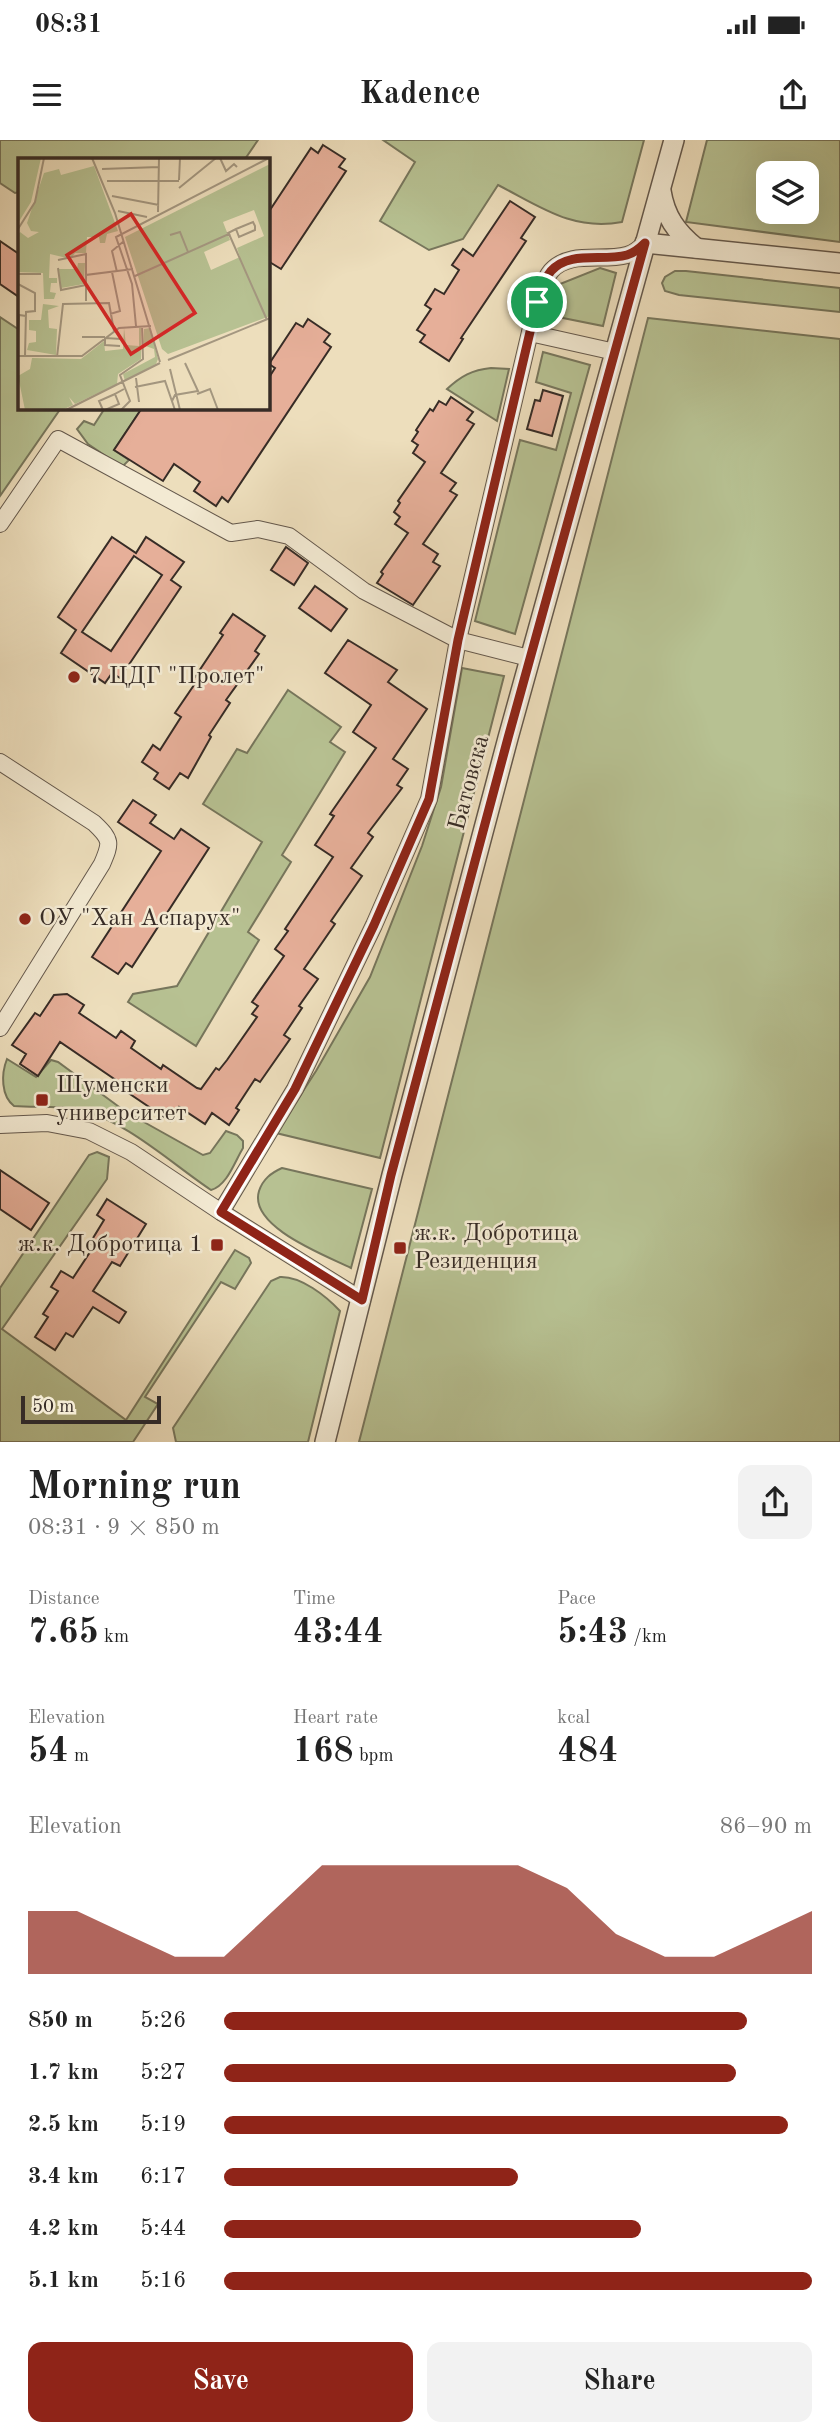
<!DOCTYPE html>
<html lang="en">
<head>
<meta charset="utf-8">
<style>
	body { margin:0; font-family:"Old Standard TT",serif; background:#f2f2f2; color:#222; height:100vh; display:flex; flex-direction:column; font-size:26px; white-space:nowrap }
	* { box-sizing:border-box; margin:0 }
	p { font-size:23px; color:#767676 }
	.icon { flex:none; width:38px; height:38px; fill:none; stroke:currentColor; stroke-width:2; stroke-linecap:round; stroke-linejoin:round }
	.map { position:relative; height:1302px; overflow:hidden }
	.panel { display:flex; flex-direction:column; background:#fff; flex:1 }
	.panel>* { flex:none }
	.fabs { position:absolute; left:756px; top:21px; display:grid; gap:14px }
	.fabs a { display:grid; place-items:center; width:63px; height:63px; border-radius:14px; background:#fff; box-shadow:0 7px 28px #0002; font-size:35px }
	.scale { position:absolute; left:21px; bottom:18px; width:140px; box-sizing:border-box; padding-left:7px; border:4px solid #372c26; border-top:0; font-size:19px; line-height:24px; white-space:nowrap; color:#372c26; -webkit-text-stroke:5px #f3ead3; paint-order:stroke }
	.pin { position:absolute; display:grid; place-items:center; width:60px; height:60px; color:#fff; margin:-30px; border:4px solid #fff; border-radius:50%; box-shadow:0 2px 7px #0007 }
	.round { display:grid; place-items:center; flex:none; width:74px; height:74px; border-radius:14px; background:#f2f2f2 }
	.head { display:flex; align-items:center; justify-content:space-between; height:119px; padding:0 28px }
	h1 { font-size:38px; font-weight:600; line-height:52px }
	.metrics { display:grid; grid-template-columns:repeat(3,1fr); gap:10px; height:119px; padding:7px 28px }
	.metrics div { display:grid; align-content:center }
	.metrics b { font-size:35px; font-weight:600 }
	.metrics small { font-size:19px; font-weight:400 }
	.metrics p { font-size:19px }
	.chart { height:196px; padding:14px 28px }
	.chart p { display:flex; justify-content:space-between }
	.chart svg { width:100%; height:126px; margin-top:7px; fill:#8f2418; opacity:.7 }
	.button { display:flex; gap:14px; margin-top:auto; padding:14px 28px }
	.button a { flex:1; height:80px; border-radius:14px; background:#8f2418; color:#fff; font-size:28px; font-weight:600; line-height:80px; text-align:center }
	.button a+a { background:#f2f2f2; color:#222 }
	ul { padding:0 28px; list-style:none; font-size:23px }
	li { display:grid; grid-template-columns:112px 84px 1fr; align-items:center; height:52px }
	li i { height:18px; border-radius:9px; background:#8f2418 }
	.status { display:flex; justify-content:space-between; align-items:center; height:49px; padding:0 35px; background:#fff; direction:ltr }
	.status svg { height:19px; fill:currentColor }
	header { display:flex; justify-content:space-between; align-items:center; height:91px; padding:0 28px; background:#fff; font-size:32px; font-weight:600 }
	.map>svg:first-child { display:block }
</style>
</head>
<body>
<div class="status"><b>08:31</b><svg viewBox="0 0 49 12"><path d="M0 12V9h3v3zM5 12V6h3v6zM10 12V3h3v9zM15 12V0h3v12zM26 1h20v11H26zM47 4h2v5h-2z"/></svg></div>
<header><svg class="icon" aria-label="menu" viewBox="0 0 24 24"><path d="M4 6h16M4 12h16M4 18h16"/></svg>Kadence<svg class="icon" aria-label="share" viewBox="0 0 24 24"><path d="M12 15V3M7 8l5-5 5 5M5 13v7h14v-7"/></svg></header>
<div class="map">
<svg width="840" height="1302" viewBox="0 0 840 1302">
	<rect width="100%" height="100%" fill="#eddebc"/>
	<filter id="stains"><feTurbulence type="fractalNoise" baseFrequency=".00286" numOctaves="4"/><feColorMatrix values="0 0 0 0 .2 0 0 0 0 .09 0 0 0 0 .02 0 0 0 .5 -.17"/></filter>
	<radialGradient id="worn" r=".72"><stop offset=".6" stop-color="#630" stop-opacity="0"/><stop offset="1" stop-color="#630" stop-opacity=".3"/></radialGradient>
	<g fill="#b7c192" stroke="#77765c" stroke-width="2" fill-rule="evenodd">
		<path d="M0 0H258L245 19H19V52L15 53 0 43Z"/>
		<path d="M383 0H644L622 82C572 91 541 67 498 45L463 99 429 110 380 81 415 22Z"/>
		<path d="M707 0H840V102L686 82ZM768 33H807V72H768Z"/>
		<path d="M600 128 616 133 603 186 553 176 546 172 555 146Z"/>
		<path d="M675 131H686L840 148V172L679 155 665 151 662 143 665 137Z"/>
		<path d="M0 177 18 189 19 188V268H61L0 356Z"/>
		<path d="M648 178 840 199V1302H359Z"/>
		<path d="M543 212 590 225 515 494 475 481 520 300 556 310 571 253 536 242Z"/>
		<path d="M491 228 509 229 497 281 447 249C461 236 472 230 491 228Z"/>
		<path d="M105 268H142L114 310 129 320 122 327 88 304 77 289 84 281 94 285Z"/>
		<path d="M462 528 504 536 380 1018 276 993 316 931 370 837 422 706 441 647Z"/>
		<path d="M288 550 341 587 330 602 345 612 282 715 291 722 248 792 259 800 196 906 128 862 133 854 177 846 262 702 203 664 237 609 247 613Z"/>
		<path d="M7 919 36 937 51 920 58 922 126 972 203 1015 210 1013 226 991 237 995 243 1001V1008C235 1021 227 1046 211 1050 172 1024 123 978 78 970 56 965 35 968 14 966 1 956 1 934 7 919Z"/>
		<path d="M97 1012 109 1017 107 1039 2 1189 126 1280 235 1110 249 1118 251 1123 235 1149 221 1142 145 1257 158 1264 133 1302H0V1148L89 1015Z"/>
		<path d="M282 1028 372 1049 351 1128C327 1116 248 1087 259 1051 263 1039 271 1033 282 1028Z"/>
		<path d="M280 1137C301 1136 326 1156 340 1171L308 1302H176L173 1288 271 1141Z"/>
	</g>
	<g fill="#e6af99" stroke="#372c26" stroke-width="2" fill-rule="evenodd">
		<path d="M323 5 345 19 339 27 346 31 281 129 268 121V73L311 8 318 13Z"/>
		<path d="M510 61 535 77 521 98 526 101 461 198 463 199 449 221 420 202 425 195 417 190 431 169 425 165 435 149 444 154 459 130 452 125 463 109 473 116Z"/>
		<path d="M0 101 19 114V157L0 144Z"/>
		<path d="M308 179 330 194 324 202 331 207 228 362 222 357 216 366 194 351 200 342 174 324 163 341 114 310 142 268H268V239L275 228 269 224 296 183 303 187Z"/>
		<path d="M543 250 563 256 552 296 527 289 535 260 540 261Z"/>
		<path d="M451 257 473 272 467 280 474 284 441 333 456 343 450 351 457 355 423 404 438 414 433 422 440 426 413 465 377 443 383 434 381 432 408 393 395 384 400 377 394 372 400 363 398 361 425 322 413 313 418 305 412 301 418 292 416 290 430 269 433 271 439 261 446 265Z"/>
		<path d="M112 397 136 413 146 397 184 422 171 440 181 447 120 538 112 533 105 543 61 513 76 490 58 477ZM134 416 162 435 111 511 82 492Z"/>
		<path d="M286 407 308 423 294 445 271 430Z"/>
		<path d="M315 446 347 469 331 491 299 468Z"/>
		<path d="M233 474 265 496 255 511 259 514 226 560 230 563 209 595 211 597 188 638 180 633 169 649 154 639 158 633 142 622 153 605 160 610 181 577 175 573 194 545 191 543 223 495 220 493Z"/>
		<path d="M348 500 397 530 388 542 427 569 393 619 408 629 397 645 402 648 368 693 373 697 351 728 362 736 331 781 335 784 304 829 318 839 299 866 302 868 284 895 290 899 260 942 255 939 236 968 239 970 229 985 212 973 205 984 179 967 170 981 124 950 126 947 60 902 38 936 20 924 26 914 12 905 35 873 40 876 54 855 67 854 84 865 79 873 116 898 121 891 135 901 131 908 161 929 163 925 197 948 201 949 216 928 219 930 227 920 257 877 252 874 258 866 252 862 284 816 275 809 288 791 285 789 333 717 315 705 334 676 330 674 376 608 353 592 371 565 325 533Z"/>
		<path d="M133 660 156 675 150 683 174 699 181 689 209 708 132 827 126 823 118 834 92 817 161 711 118 682Z"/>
		<path d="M0 1030 49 1063 31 1090 0 1069Z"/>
		<path d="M107 1059 146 1084 120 1126 112 1122 93 1151 126 1172 119 1183 93 1167 73 1197 66 1193 55 1210 35 1197 48 1177 43 1174 58 1151 51 1147 61 1131 73 1138 94 1106 90 1103 104 1080 97 1075Z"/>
	</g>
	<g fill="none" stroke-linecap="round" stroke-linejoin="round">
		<defs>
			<g id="minor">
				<path d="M530 193 615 212"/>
				<path d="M0 384 58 299 231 393 258 389 289 396 364 451 458 500 529 518"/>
				<path d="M0 622 94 683C112 700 111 703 102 724L0 888"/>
				<path d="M0 985 47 983 89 991 131 1012 221 1072 362 1160"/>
				<path d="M221 1072 295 949 374 785 429 659 458 500 537 162C541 153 544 139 551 131 570 110 602 122 627 115 634 113 640 108 645 103"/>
			</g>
			<g id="tertiary">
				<path d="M661 51C665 76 676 92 696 108"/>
				<path d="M645 103 840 123"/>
				<path d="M325 1302 392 1035 508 598 674 0"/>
			</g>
		</defs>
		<use href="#minor" stroke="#64584c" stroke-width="18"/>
		<use href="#tertiary" stroke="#64584c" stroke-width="22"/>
		<use href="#minor" stroke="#f3ead3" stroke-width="16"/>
		<use href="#tertiary" stroke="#f3ead3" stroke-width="19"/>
	</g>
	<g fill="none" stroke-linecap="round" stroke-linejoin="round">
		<defs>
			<path id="route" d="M645 103 508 598 391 1035 362 1160 221 1072 295 949 374 785 429 659 458 500 537 162C541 153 544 139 551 131 570 110 602 122 627 115 634 113 640 108 645 103Z"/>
		</defs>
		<use href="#route" stroke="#fff" stroke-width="14"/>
		<use href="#route" stroke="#8f2418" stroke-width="9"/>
	</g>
	<g fill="#8f2418" stroke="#f3ead3" stroke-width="2.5">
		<circle cx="74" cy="537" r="7"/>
		<circle cx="25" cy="779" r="7"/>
		<rect x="35" y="953" width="14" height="14" rx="3.5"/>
		<rect x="210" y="1098" width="14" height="14" rx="3.5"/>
		<rect x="393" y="1101" width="14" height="14" rx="3.5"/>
	</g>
	<g text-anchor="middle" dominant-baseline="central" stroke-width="5" stroke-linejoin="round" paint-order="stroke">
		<g font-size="24" fill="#372c26" stroke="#f3ead3" text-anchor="start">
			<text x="88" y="537">7 ЦДГ "Пролет"</text>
			<text x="39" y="779">ОУ "Хан Аспарух"</text>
			<text x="56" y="946">Шуменски<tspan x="56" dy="28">университет</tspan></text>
			<text x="414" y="1094">ж.к. Добротица<tspan x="414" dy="28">Резиденция</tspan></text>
			<text x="203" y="1105" text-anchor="end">ж.к. Добротица 1</text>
		</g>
		<g font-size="24" fill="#372c26" stroke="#f3ead3">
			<text transform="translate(470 643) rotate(-75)">Батовска</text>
		</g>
	</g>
	<g transform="translate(18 18)">
		<rect width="252" height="252" fill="#eddebc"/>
		<path d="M0 0H23L13 44 0 65ZM252 6V158L150 196 144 191 107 79ZM236 52 246 78 219 90 222 99 193 112 186 94 212 82 205 64ZM76 8 100 73 89 76 87 85H82L81 79H69L68 95H57L53 101 32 96 31 120H39V125H33L32 134 38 135 36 141H26L25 115 0 114V77L2 74 10 80 21 74 13 73 9 65 26 15 41 11 43 17ZM60 105H67L66 126 43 130 41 111H59ZM25 146 41 148 30 152 31 170 39 171 38 197 9 192 11 185 18 184V173L11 172V162H23ZM106 170 108 187 121 188V170H123V201L100 216 99 226 57 246 51 239 55 247 44 252H7L0 218 12 211 14 200 63 201 86 183 87 193 105 191ZM132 170 140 201 138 206 107 223 105 216 137 199 136 191 125 187 126 171Z" fill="#b7c192" fill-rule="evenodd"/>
		<path fill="none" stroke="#a49780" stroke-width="2" d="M74 0 97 55 142 204M202 0 208 13 216 6 219 9M84 11 141 9M161 22 162 0M89 23H161M161 30 198 0M94 38 141 47M100 53 129 59M140 54 141 0M0 71 17 44 26 0M211 76 249 162M152 77 162 74 170 94M40 102 68 96V117M40 110 43 132 68 127M99 114 94 93 106 83M0 116H23M117 118 211 76 210 75 218 71 235 64 237 68V72L221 79 218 71M0 126 17 135V153L8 154 7 198M68 143V117L115 111M92 156 102 153 94 114M118 168 114 126 98 79 251 0M0 177 1 157 8 158M64 179H87M102 188 87 187V180L104 181M0 198H64L101 170 133 168M39 199 45 146 91 145 96 173M150 202 252 160M152 211 162 252M118 220 121 244M117 229 147 223 157 252M179 236 192 231 200 252M154 243 157 237 180 233 167 205M48 252 142 205M85 252 81 243 97 236M87 252 101 246 97 236 106 231M103 252 112 243 102 217 125 201 124 168"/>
		<path fill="#d62828" fill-opacity="0.15" stroke="#d62828" stroke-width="3.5" d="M113 56 177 155 113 196 49 97Z"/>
		<rect width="252" height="252" fill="none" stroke="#372c26" stroke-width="3.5"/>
	</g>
	<rect width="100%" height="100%" filter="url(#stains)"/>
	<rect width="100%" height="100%" fill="url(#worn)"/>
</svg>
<div class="fabs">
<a><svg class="icon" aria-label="layers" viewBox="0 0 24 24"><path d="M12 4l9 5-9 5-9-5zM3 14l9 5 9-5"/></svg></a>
</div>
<div class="scale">50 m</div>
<div class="pin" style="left:537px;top:162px;background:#1e9e55"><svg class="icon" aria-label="arrive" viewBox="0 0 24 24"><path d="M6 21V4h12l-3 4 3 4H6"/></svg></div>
</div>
<section class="panel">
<div class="head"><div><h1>Morning run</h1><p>08:31 · 9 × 850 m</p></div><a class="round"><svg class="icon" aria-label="share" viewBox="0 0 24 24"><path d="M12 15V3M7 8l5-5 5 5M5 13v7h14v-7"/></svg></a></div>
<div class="metrics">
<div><p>Distance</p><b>7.65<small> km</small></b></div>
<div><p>Time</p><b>43:44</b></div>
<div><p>Pace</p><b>5:43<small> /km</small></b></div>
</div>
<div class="metrics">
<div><p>Elevation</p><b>54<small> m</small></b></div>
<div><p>Heart rate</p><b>168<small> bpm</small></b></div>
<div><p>kcal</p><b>484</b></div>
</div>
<div class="chart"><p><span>Elevation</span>86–90 m</p>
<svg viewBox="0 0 160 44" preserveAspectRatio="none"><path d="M0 44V22L10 22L20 30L30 38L40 38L50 22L60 6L70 6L80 6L90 6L100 6L110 14L120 30L130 38L140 38L150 30L160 22V44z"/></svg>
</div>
<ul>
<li><b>850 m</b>5:26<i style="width:89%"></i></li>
<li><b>1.7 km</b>5:27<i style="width:87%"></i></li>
<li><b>2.5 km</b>5:19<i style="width:96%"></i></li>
<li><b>3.4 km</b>6:17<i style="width:50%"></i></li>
<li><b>4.2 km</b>5:44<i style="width:71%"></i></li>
<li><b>5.1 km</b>5:16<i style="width:100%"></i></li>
</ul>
<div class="button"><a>Save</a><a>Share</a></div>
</section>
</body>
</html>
